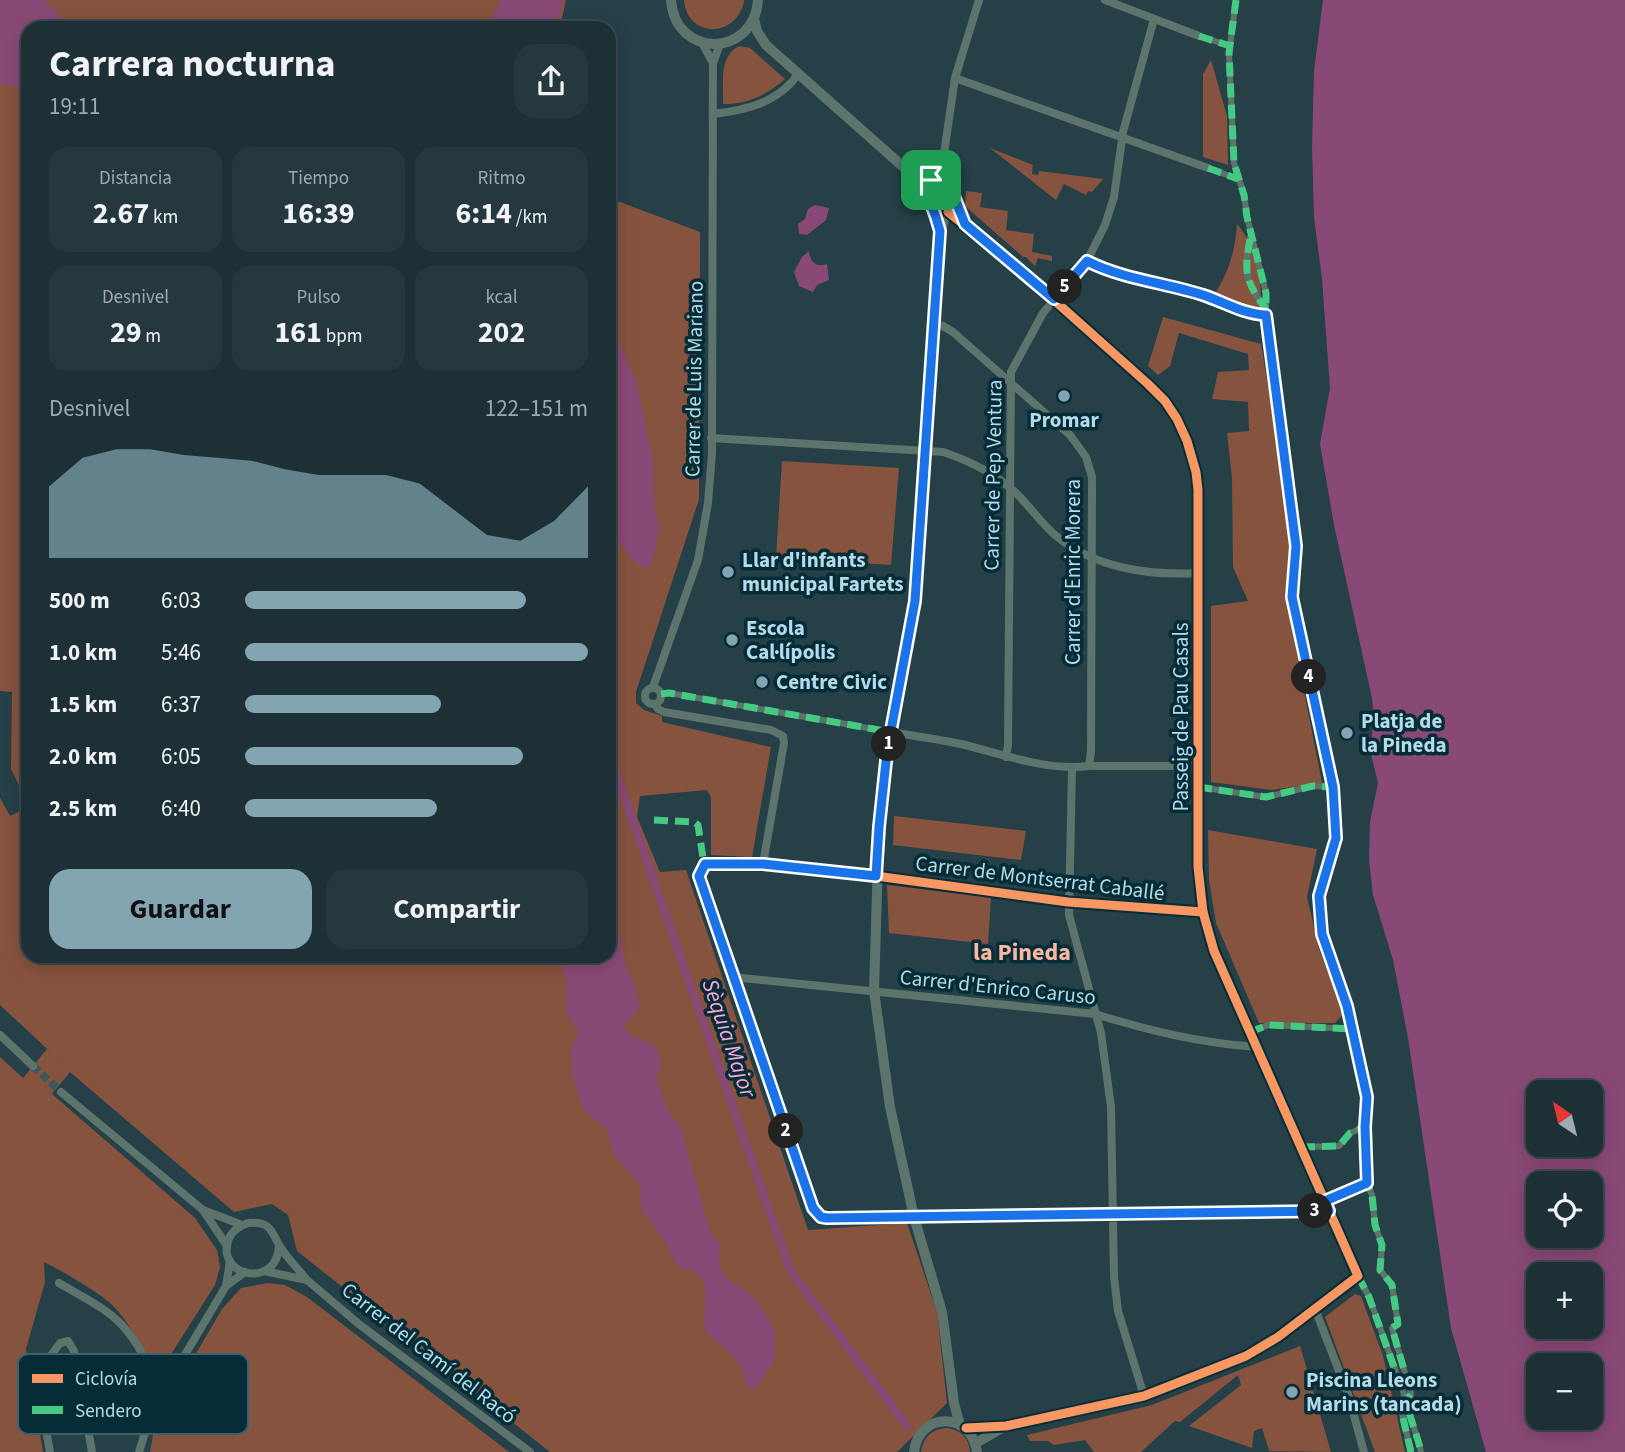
<!DOCTYPE html>
<html lang="es">
<head>
<meta charset="utf-8">
<style>
	body { margin:0; font-family:"Source Sans 3",sans-serif; background:#25383e; color:#f1f3f6; height:100vh; display:flex; flex-direction:column; font-size:26px; white-space:nowrap }
	* { box-sizing:border-box; margin:0 }
	p { font-size:23px; color:#a0a9ad }
	.icon { flex:none; width:38px; height:38px; fill:none; stroke:currentColor; stroke-width:2; stroke-linecap:round; stroke-linejoin:round }
	.map { position:relative; flex:1; overflow:hidden }
	.details { position:absolute; left:21px; top:21px; width:595px; height:942px; display:flex; flex-direction:column; background:#1c3036; border-radius:21px; box-shadow:0 4px 18px #0003,0 0 0 2px #3a4b51 }
	.details>* { flex:none }
	.needle { width:46px; rotate:325deg }
	.controls { position:absolute; left:1526px; top:1080px; display:grid; gap:14px }
	.controls a { display:grid; place-items:center; width:77px; height:77px; border-radius:14px; background:#1c3036; box-shadow:0 4px 18px #0003,0 0 0 2px #3a4b51; font-size:35px }
	.pin { position:absolute; display:grid; place-items:center; width:60px; height:60px; color:#fff; margin:-30px; border-radius:14px; box-shadow:0 4px 10px #0006 }
	.km { position:absolute; width:35px; height:35px; margin:-18px; border-radius:50%; background:#222; color:#fff; font-size:19px; line-height:35px; text-align:center }
	.round { display:grid; place-items:center; flex:none; width:74px; height:74px; border-radius:21px; background:#25383e }
	.summary { display:flex; align-items:center; justify-content:space-between; height:119px; padding:0 28px }
	h1 { font-size:38px; font-weight:700; line-height:52px }
	.metrics { display:grid; grid-template-columns:repeat(3,1fr); gap:10px; height:119px; padding:7px 28px }
	.metrics div { display:grid; align-content:center; border-radius:18px; background:#25383e; text-align:center }
	.metrics b { font-size:30px; font-weight:700 }
	.metrics small { font-size:19px; font-weight:400 }
	.metrics p { font-size:19px }
	.chart { height:196px; padding:14px 28px }
	.chart p { display:flex; justify-content:space-between }
	.chart svg { width:100%; height:126px; margin-top:7px; fill:#82a5b1; opacity:.7 }
	.primary-button { display:flex; gap:14px; margin-top:auto; padding:14px 28px }
	.primary-button a { flex:1; height:80px; border-radius:21px; background:#82a5b1; color:#111; font-size:28px; font-weight:700; line-height:80px; text-align:center }
	.primary-button a+a { background:#25383e; color:#f1f3f6 }
	ul { padding:0 28px; list-style:none; font-size:23px }
	li { display:grid; grid-template-columns:112px 84px 1fr; align-items:center; height:52px }
	li i { height:18px; border-radius:9px; background:#82a5b1 }
	.map>svg:first-child { display:block }
</style>
</head>
<body>
<div class="map">
<svg width="1625" height="1452" viewBox="0 0 1625 1452">
	<rect width="100%" height="100%" fill="#264048"/>
	<g fill="#86533f">
		<path d="M0 0H566L560 28H28V804L11 769 12 692 0 691Z"/>
		<path d="M684 0H744V2C735 39 687 38 684 0Z"/>
		<path d="M740 46 750 48 785 79C766 95 749 104 723 104 724 84 718 55 740 46Z"/>
		<path d="M1211 60 1227 116 1228 165 1203 157V74Z"/>
		<path d="M990 148 1033 165 1032 174 1038 175 1039 171 1103 179 1092 192 1088 191 1086 195 1064 184 1056 200Z"/>
		<path d="M966 191 982 193 980 207 1008 211 1006 230 1034 234 1032 252 1052 256V261L1038 258 1035 266 1026 257H1023L965 206Z"/>
		<path d="M609 198 700 232 699 499 636 692V703L644 710 662 716V722L771 747 752 857 711 855V797L707 790 640 796 637 817 660 872 686 870 808 1230 907 1223 937 1312 947 1403 897 1452H550L297 1251 288 1215 272 1204 234 1212 70 1072 52 1094 195 1218 217 1250 220 1267 215 1285 161 1370C141 1352 131 1322 110 1303 95 1290 62 1271 44 1262L45 1282 26 1349 43 1452H0V1057L23 1078 47 1049 58 1059 0 1005V798L10 816 28 807V956H609Z"/>
		<path d="M1237 224C1258 249 1262 280 1261 312L1233 304 1216 292C1230 269 1235 250 1237 224Z"/>
		<path d="M1163 317 1261 344 1290 516V552L1286 598 1322 783 1271 790 1211 782V606L1248 601 1233 567 1232 478 1227 433 1249 431 1248 402 1212 399 1218 372 1249 370 1248 354 1179 333 1170 366 1158 375 1148 366Z"/>
		<path d="M782 461 899 468 891 565 776 557Z"/>
		<path d="M894 816 1026 831 1021 860 893 845Z"/>
		<path d="M1208 830 1317 849 1307 897 1320 952 1344 1013 1335 1023H1259L1216 923 1209 880Z"/>
		<path d="M887 885 991 897 988 944 889 933Z"/>
		<path d="M268 1283 285 1285 307 1297 509 1452H150L155 1424 222 1309 241 1288Z"/>
		<path d="M1355 1294 1361 1296 1383 1356 1405 1452H1375L1325 1317Z"/>
		<path d="M1300 1346 1331 1452 1269 1451 1262 1428 1254 1431 1252 1448 1189 1426 1241 1385 1238 1375 1180 1422 1175 1421 1141 1452H1094L1085 1440 1054 1445 1048 1441H1030L1027 1435 1152 1405Z"/>
		<path d="M947 1428C961 1430 969 1438 970 1452H921C923 1437 932 1429 947 1428Z"/>
	</g>
	<g fill="#894976" fill-rule="evenodd">
		<path d="M0 0H44L69 25 90 28H28V88L0 84Z"/>
		<path d="M501 0H564L554 28H487Z"/>
		<path d="M1323 0H1625V1452H1486L1451 1328 1408 1038 1393 960 1373 895 1369 859 1370 822 1378 783 1370 750 1374 717 1372 698 1334 525 1320 444 1330 388 1322 279 1314 217 1312 147 1314 71ZM1538 1092H1591V1144H1538ZM1538 1183H1591V1236H1538ZM1538 1274H1591V1326H1538ZM1538 1365H1591V1418H1538Z"/>
		<path d="M815 205 829 208 826 220 807 235 799 234 798 224 805 219 808 209Z"/>
		<path d="M809 251C810 262 816 268 827 264L829 280 817 285 813 292 799 286 794 272 802 257Z"/>
		<path d="M609 320 636 380 653 460 654 509 659 526 656 548 652 563 647 569C629 562 623 544 609 531Z"/>
		<path d="M609 919 620 936 623 957 636 991 639 1005 633 1017 623 1025 629 1035 653 1045 659 1054 661 1067 656 1077 669 1113 681 1128 710 1232 720 1246 719 1263 725 1277 755 1298 775 1330V1358L761 1383 754 1389 748 1387C744 1381 745 1378 743 1372 740 1363 729 1352 722 1346 717 1341 709 1337 706 1331 698 1312 721 1270 680 1269L670 1253 667 1244 642 1211 640 1184 614 1155 607 1130 583 1109 572 1075 571 1046 579 1034 566 1011V981L560 956H609Z"/>
	</g>
	<g fill="none" stroke-linecap="round" stroke-linejoin="round">
		<path stroke="#894976" stroke-width="8" d="M609 753 790 1270 907 1426"/>
		<path stroke="#3b5760" stroke-width="8" stroke-dasharray="8 4" stroke-linecap="butt" d="M33 1066 61 1092"/>
		<g stroke="#5d746c" stroke-width="6">
			<path d="M1236 0 1229 53 1234 163 1244 195 1247 217 1266 293V321L1295 546 1291 597 1333 787 1336 838 1319 896 1322 934 1347 1006 1367 1097 1365 1127 1367 1183 1372 1195 1375 1225 1382 1245 1380 1270 1392 1285 1398 1324 1392 1328 1411 1394 1406 1401C1410 1419 1417 1434 1421 1452"/>
			<path d="M1199 36 1230 46"/>
			<path d="M1208 168 1238 179"/>
			<path d="M1250 237C1244 273 1243 278 1265 308"/>
			<path d="M1206 296 1226 305 1266 315"/>
			<path d="M661 694 669 693 891 732"/>
			<path d="M1198 787 1266 797 1313 786 1333 787"/>
			<path d="M1250 1032 1268 1025 1353 1029"/>
			<path d="M1301 1147 1339 1146 1350 1133 1365 1127"/>
			<path d="M1325 1201 1367 1183"/>
			<path d="M1358 1276 1369 1297 1404 1394 1401 1409 1411 1452"/>
		</g>
		<g stroke="#5d746c" stroke-width="8">
			<path d="M1105 0 1199 36"/>
			<path d="M702 43 713 63 720 44"/>
			<path d="M955 78 1208 168"/>
			<path d="M713 114C747 110 778 103 799 73"/>
			<path d="M941 186 940 181 955 78 979 0"/>
			<path d="M1087 261 1104 268 1206 296"/>
			<path d="M933 324 943 326 953 332 1070 435 1086 457 1092 477 1091 751 1089 766"/>
			<path d="M711 438 943 452C970 461 998 475 1018 495 1031 508 1041 523 1055 535 1094 568 1149 576 1199 573"/>
			<path d="M653 687 698 560 708 503 712 453 713 63"/>
			<circle cx="653" cy="696" r="8"/>
			<path d="M655 704 658 709 664 712 771 730 783 736 784 743 763 864"/>
			<path d="M891 732C914 736 938 739 961 744 1002 754 1045 771 1089 766H1198"/>
			<path d="M1006 757 1008 745 1011 372 1043 313 1087 261 1105 225 1114 197 1123 132 1154 19"/>
			<path d="M1072 768 1069 915 1101 1033 1111 1107 1114 1277 1118 1311 1144 1396"/>
			<path d="M1203 912 1068 902 861 874 763 864 710 863C703 865 701 870 700 876L813 1208 821 1217 1113 1215 1329 1211"/>
			<path d="M733 977 1095 1014C1150 1031 1200 1043 1257 1047"/>
			<path d="M0 1035 33 1066"/>
			<path d="M61 1092 203 1210"/>
			<path d="M227 1246 203 1210 242 1225"/>
			<path d="M230 1261 226 1286 245 1272"/>
			<path d="M264 1271 307 1280C299 1270 289 1260 281 1248 271 1233 273 1221 248 1223 239 1226 231 1231 228 1241 217 1277 277 1289 279 1246"/>
			<path d="M307 1280 360 1325 530 1452"/>
			<path d="M59 1283C82 1297 110 1309 127 1331 144 1351 144 1366 168 1384"/>
			<path d="M1315 1309 1348 1394 1364 1452"/>
			<path d="M50 1452 36 1376 60 1343 68 1341 74 1351 92 1452"/>
			<path d="M139 1452 152 1410 226 1286"/>
		</g>
		<g stroke="#5d746c" stroke-width="10">
			<path d="M671 0C675 59 754 58 758 0"/>
			<path d="M754 18 757 31 766 45 918 180 929 196"/>
			<path d="M918 180C928 184 939 184 947 188 954 191 961 215 965 224"/>
			<path d="M931 192C926 201 929 209 938 213L949 211"/>
			<path d="M948 212 1017 267 1148 384 1165 401 1177 419 1187 441 1196 472 1198 490V867L1203 912 1214 951 1358 1276 1278 1337 1246 1356 1144 1396 1006 1426 966 1428"/>
			<path d="M946 213 939 236 915 602 887 752 879 827 874 991 890 1107 914 1217 942 1312 954 1403 960 1425"/>
			<path d="M976 1443 1002 1428"/>
			<path d="M914 1452C919 1411 971 1411 977 1452"/>
		</g>
		<g stroke="#46c982" stroke-width="7" stroke-dasharray="14 7" stroke-linecap="butt">
			<path d="M1236 0 1229 53 1234 163 1244 195 1247 217 1266 293V321L1295 546 1291 597 1333 787 1336 838 1319 896 1322 934 1347 1006 1367 1097 1365 1127 1367 1183 1372 1195 1375 1225 1382 1245 1380 1270 1392 1285 1398 1324 1392 1328 1411 1394 1406 1401C1410 1419 1417 1434 1421 1452"/>
			<path d="M1199 36 1230 46"/>
			<path d="M1208 168 1238 179"/>
			<path d="M1250 239C1244 273 1245 281 1266 309"/>
			<path d="M1206 296 1226 305 1266 315"/>
			<path d="M661 694 669 693 891 732"/>
			<path d="M1198 787 1266 797 1313 786 1333 787"/>
			<path d="M654 820 694 822 698 825 703 858 710 863"/>
			<path d="M1250 1032 1268 1025 1353 1029"/>
			<path d="M1301 1147 1339 1146 1350 1133 1365 1127"/>
			<path d="M1325 1201 1367 1183"/>
			<path d="M1358 1276 1369 1297 1400 1384"/>
			<path d="M1403 1418 1411 1452"/>
		</g>
		<defs>
			<g id="cycleway">
				<path d="M948 212 1017 267 1148 384 1165 401 1177 419 1187 441 1196 472 1198 490V867L1203 912 1214 951 1358 1276 1278 1337 1246 1356 1144 1396 1006 1426 966 1428"/>
				<path d="M1203 912 1068 902 861 874 763 864 710 863C703 865 701 870 700 876L813 1208 821 1217 1113 1215 1329 1211"/>
			</g>
		</defs>
		<use href="#cycleway" stroke="#062c37" stroke-width="13"/>
		<use href="#cycleway" stroke="#f99763" stroke-width="9"/>
	</g>
	<g fill="none" stroke-linecap="round" stroke-linejoin="round">
		<defs>
			<path id="route" d="M942 174V186L952 191 965 224 1054 299 1087 261C1122 279 1166 283 1203 295 1224 302 1243 314 1266 315L1296 546 1292 597 1333 787 1336 838 1319 896 1322 934 1347 1006 1367 1097 1365 1127 1367 1183 1325 1201 1329 1211 827 1218 821 1217 813 1208 699 876 705 864H763L876 876 879 827 887 752 915 601 940 231C935 212 929 196 918 180L925 183Z"/>
		</defs>
		<use href="#route" stroke="#fff" stroke-width="14"/>
		<use href="#route" stroke="#1a73e8" stroke-width="9"/>
	</g>
	<g fill="#82a5b1" stroke="#062c37" stroke-width="2.5">
		<circle cx="1064" cy="396" r="7"/>
		<circle cx="728" cy="572" r="7"/>
		<circle cx="732" cy="640" r="7"/>
		<circle cx="762" cy="682" r="7"/>
		<circle cx="1347" cy="733" r="7"/>
		<circle cx="1292" cy="1392" r="7"/>
	</g>
	<g text-anchor="middle" dominant-baseline="central" stroke-width="7" stroke-linejoin="round" paint-order="stroke">
		<g font-size="21" fill="#b4dbe9" stroke="#062c37">
			<text transform="translate(694 379) rotate(-89)">Carrer de Luis Mariano</text>
			<text transform="translate(993 475) rotate(-89)">Carrer de Pep Ventura</text>
			<text transform="translate(1073 572) rotate(-90)">Carrer d'Enric Morera</text>
			<text transform="translate(1181 717) rotate(-90)">Passeig de Pau Casals</text>
			<text transform="translate(1040 878) rotate(7)">Carrer de Montserrat Caballé</text>
			<text transform="translate(998 987) rotate(6)">Carrer d'Enrico Caruso</text>
			<text transform="translate(429 1353) rotate(38)">Carrer del Camí del Racó</text>
		</g>
		<g font-size="21" font-weight="bold" fill="#b4dbe9" stroke="#062c37" text-anchor="start">
			<text x="1064" y="420" text-anchor="middle">Promar</text>
			<text x="742" y="560">Llar d'infants<tspan x="742" dy="24">municipal Fartets</tspan></text>
			<text x="746" y="628">Escola<tspan x="746" dy="24">Cal·lípolis</tspan></text>
			<text x="776" y="682">Centre Civic</text>
			<text x="1361" y="721">Platja de<tspan x="1361" dy="24">la Pineda</tspan></text>
			<text x="1306" y="1380">Piscina Lleons<tspan x="1306" dy="24">Marins (tancada)</tspan></text>
		</g>
		<g font-size="23" font-style="italic" fill="#feabdf" stroke="#062c37">
			<text transform="translate(729 1038) rotate(71)">Sèquia Major</text>
		</g>
		<g font-size="24" font-weight="bold" fill="#f7b8a0" stroke="#062c37">
			<text x="1022" y="952">la Pineda</text>
		</g>
	</g>
	<rect x="18" y="1354" width="230" height="80" rx="10" fill="#062c37" stroke="#3a616c" stroke-width="2"/>
	<rect x="32" y="1374" width="31" height="9" fill="#f99763"/>
	<rect x="32" y="1406" width="31" height="8" fill="#46c982"/>
	<g font-size="19" fill="#b4dbe9">
		<text x="75" y="1385">Ciclovía</text>
		<text x="75" y="1417">Sendero</text>
	</g>
</svg>
<div class="controls">
<a><svg class="needle" viewBox="-14 -14 28 28"><path d="M0-13l5 13h-10z" fill="#e53935"/><path d="M0 13l5-13h-10z" fill="#a0a9ad"/></svg></a>
<a><svg class="icon" aria-label="locate" viewBox="0 0 24 24"><circle cx="12" cy="12" r="6"/><path d="M12 2v4M12 18v4M2 12h4M18 12h4"/></svg></a>
<a>+</a>
<a>−</a>
</div>
<div class="pin" style="left:931px;top:180px;background:#1e9e55"><svg class="icon" aria-label="arrive" viewBox="0 0 24 24"><path d="M6 21V4h12l-3 4 3 4H6"/></svg></div>
<b class="km" style="left:889px;top:744px">1</b>
<b class="km" style="left:786px;top:1131px">2</b>
<b class="km" style="left:1315px;top:1211px">3</b>
<b class="km" style="left:1309px;top:677px">4</b>
<b class="km" style="left:1065px;top:287px">5</b>
<section class="details">
<div class="summary"><div><h1>Carrera nocturna</h1><p>19:11</p></div><a class="round"><svg class="icon" aria-label="share" viewBox="0 0 24 24"><path d="M12 15V3M7 8l5-5 5 5M5 13v7h14v-7"/></svg></a></div>
<div class="metrics">
<div><p>Distancia</p><b>2.67<small> km</small></b></div>
<div><p>Tiempo</p><b>16:39</b></div>
<div><p>Ritmo</p><b>6:14<small> /km</small></b></div>
</div>
<div class="metrics">
<div><p>Desnivel</p><b>29<small> m</small></b></div>
<div><p>Pulso</p><b>161<small> bpm</small></b></div>
<div><p>kcal</p><b>202</b></div>
</div>
<div class="chart"><p><span>Desnivel</span>122–151 m</p>
<svg viewBox="0 0 160 44" preserveAspectRatio="none"><path d="M0 44V19L10 9L20 6L30 6L40 8L50 9L60 10L70 13L80 15L90 15L100 15L110 18L120 27L130 36L140 38L150 31L160 19V44z"/></svg>
</div>
<ul>
<li><b>500 m</b>6:03<i style="width:82%"></i></li>
<li><b>1.0 km</b>5:46<i style="width:100%"></i></li>
<li><b>1.5 km</b>6:37<i style="width:57%"></i></li>
<li><b>2.0 km</b>6:05<i style="width:81%"></i></li>
<li><b>2.5 km</b>6:40<i style="width:56%"></i></li>
</ul>
<div class="primary-button"><a>Guardar</a><a>Compartir</a></div>
</section>
</div>
</body>
</html>
